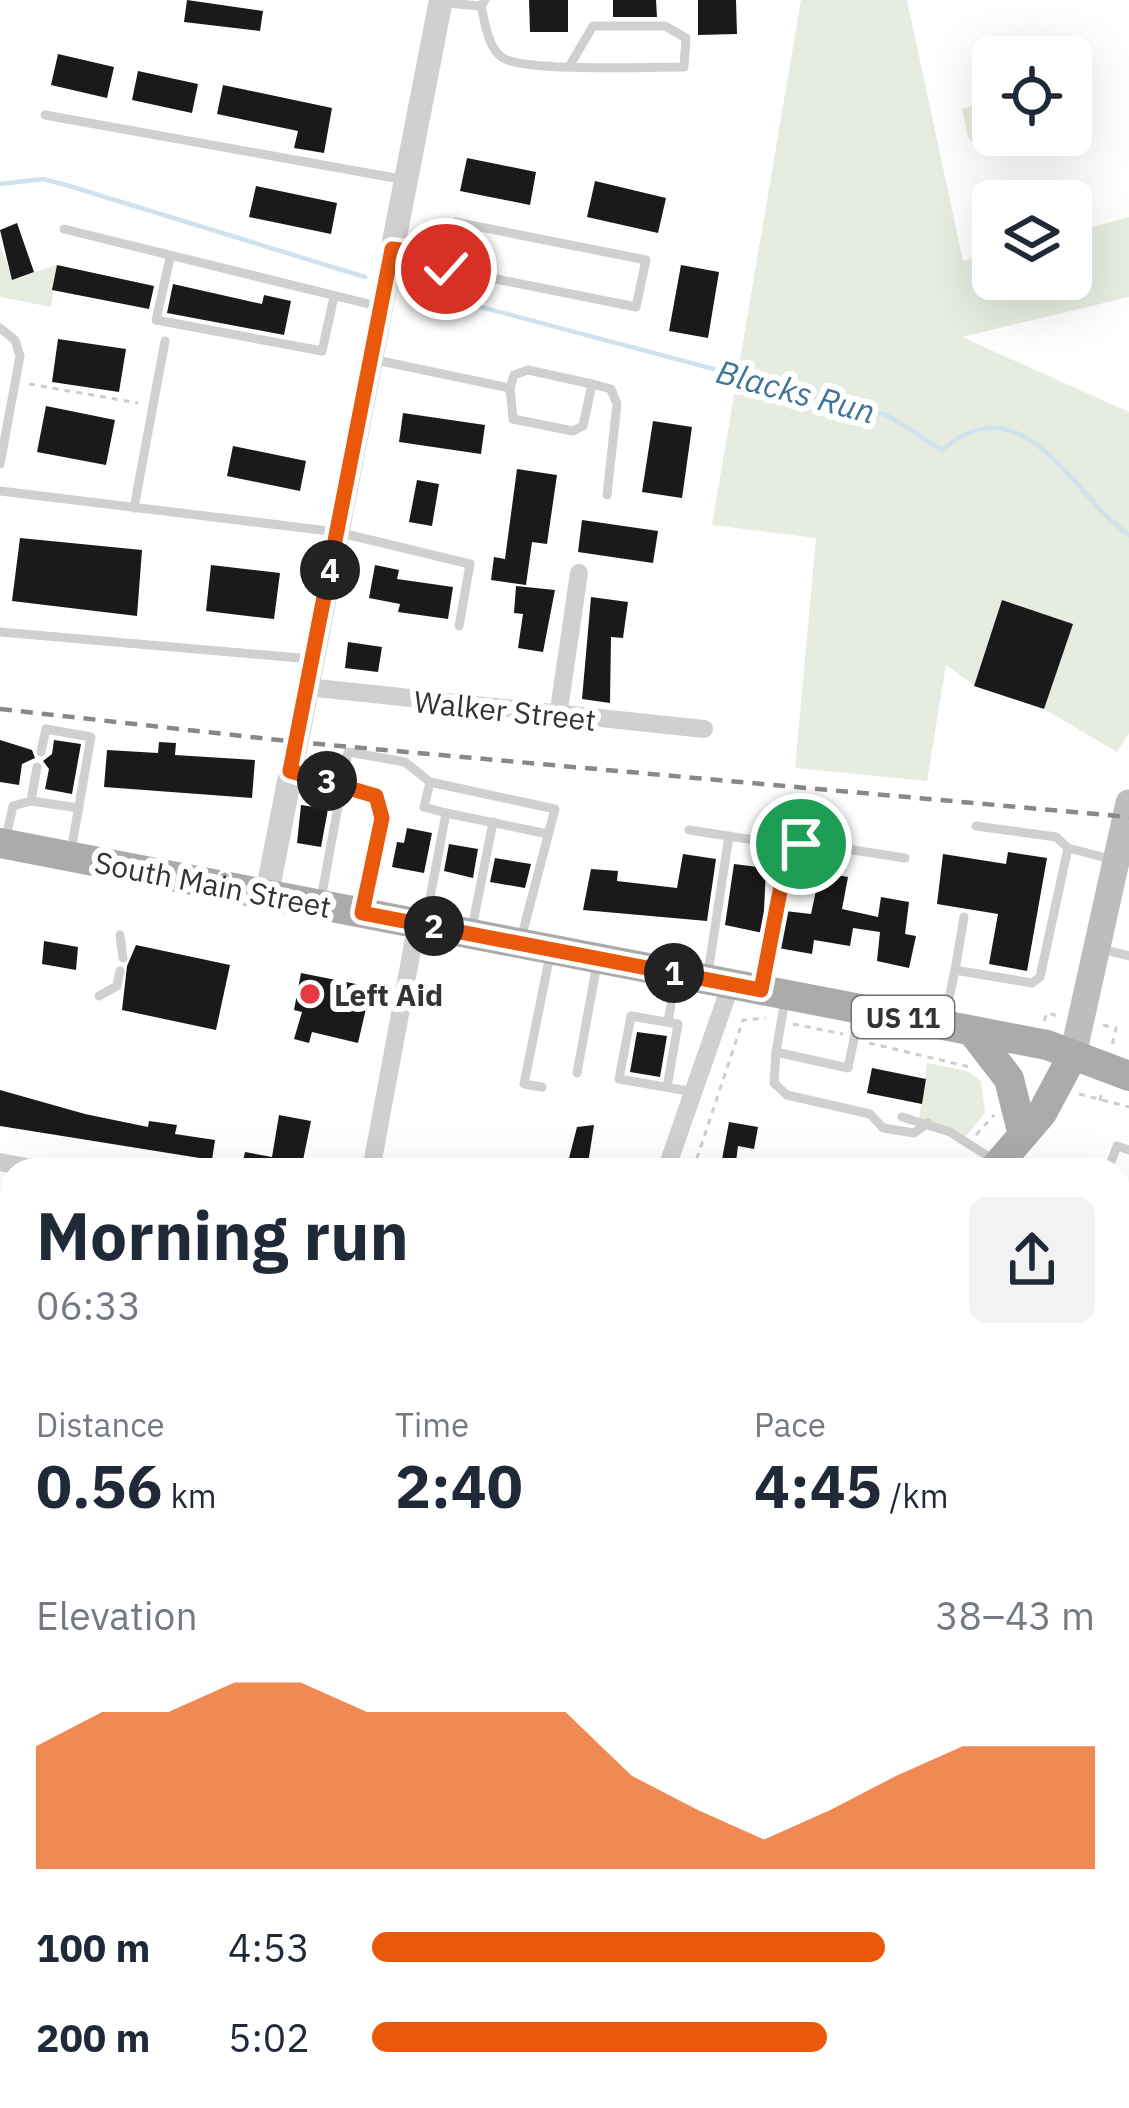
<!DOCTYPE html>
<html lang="en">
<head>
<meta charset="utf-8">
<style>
	body { margin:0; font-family:"IBM Plex Sans",sans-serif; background:#f2f2f3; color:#1f2937; height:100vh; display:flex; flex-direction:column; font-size:45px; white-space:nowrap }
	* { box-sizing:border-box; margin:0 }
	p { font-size:39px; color:#747a83 }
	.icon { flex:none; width:66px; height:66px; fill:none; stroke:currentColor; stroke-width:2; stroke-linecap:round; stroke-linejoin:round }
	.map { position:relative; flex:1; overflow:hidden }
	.panel { position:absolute; left:0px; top:1158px; width:1131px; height:951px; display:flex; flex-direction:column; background:#fff; border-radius:36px 36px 0 0; box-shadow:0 12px 48px #0002 }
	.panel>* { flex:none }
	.fabs { position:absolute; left:972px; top:36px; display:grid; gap:24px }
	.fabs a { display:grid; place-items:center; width:120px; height:120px; border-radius:18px; background:#fff; box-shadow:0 12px 48px #0002; font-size:60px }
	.pin { position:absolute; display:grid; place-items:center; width:102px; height:102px; color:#fff; margin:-51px; border:6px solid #fff; border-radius:50%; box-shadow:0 3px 12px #0007 }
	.km { position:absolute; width:60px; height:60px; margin:-30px; border-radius:50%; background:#222; color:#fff; font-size:33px; line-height:60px; text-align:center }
	.round { display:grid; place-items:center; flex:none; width:126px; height:126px; border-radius:18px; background:#f2f2f3 }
	.headline { display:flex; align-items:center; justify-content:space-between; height:204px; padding:0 36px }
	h1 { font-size:66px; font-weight:700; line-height:90px }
	.figures { display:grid; grid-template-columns:repeat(3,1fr); gap:18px; height:204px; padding:12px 36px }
	.figures div { display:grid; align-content:center }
	.figures b { font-size:60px; font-weight:700 }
	.figures small { font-size:33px; font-weight:400 }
	.figures p { font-size:33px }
	.chart { height:336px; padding:24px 36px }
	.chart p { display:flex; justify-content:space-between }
	.chart svg { width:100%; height:216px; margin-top:12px; fill:#ea580c; opacity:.7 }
	ul { padding:0 36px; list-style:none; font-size:39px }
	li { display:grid; grid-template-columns:192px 144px 1fr; align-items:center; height:90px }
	li i { height:30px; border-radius:15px; background:#ea580c }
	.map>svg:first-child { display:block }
</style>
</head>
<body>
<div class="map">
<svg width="1129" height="2108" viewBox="0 0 1129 2108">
	<rect width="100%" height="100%" fill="#fff"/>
	<g fill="#e6ecdf">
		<path d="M801 0H907L963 261 993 254V279H1071V233L1129 217V297L962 337 1129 412V733L1117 752 1044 709 1072 624 1002 600 974 685 946 665 927 781 795 768 816 538 712 525Z"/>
		<path d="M993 102V135L1021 138 1010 148 980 152 968 137 962 109Z"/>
		<path d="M0 246 13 279 57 265 51 307 0 297Z"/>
		<path d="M927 1063 967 1071 981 1081 985 1113 959 1144 945 1127 919 1119Z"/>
	</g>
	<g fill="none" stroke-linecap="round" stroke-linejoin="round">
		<g stroke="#cfe2ee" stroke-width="4.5">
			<path d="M0 184 43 179 66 185 365 277"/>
			<path d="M413 289 887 415 942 450C1025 380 1071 495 1129 535"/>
		</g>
	</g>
	<g fill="#1a1a1a">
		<path d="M187 0 263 11 260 31 184 22Z"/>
		<path d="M529 0H568V32H530Z"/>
		<path d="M613 0H656L657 17H613Z"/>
		<path d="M698 0H736L737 34 698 35Z"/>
		<path d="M58 54 114 67 107 98 51 85Z"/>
		<path d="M138 71 198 84 192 113 132 100Z"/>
		<path d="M223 85 332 108 324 153 294 148 298 131 217 114Z"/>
		<path d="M467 158 536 172 530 205 460 191Z"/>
		<path d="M595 181 666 198 658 233 587 217Z"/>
		<path d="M256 186 337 203 331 234 249 217Z"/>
		<path d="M17 223 34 272 12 280 0 230Z"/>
		<path d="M57 265 154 286 149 309 52 290Z"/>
		<path d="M681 265 719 272 708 338 669 331Z"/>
		<path d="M173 284 262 304 264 295 291 301 284 335 167 313Z"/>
		<path d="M58 339 126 349 119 392 52 382Z"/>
		<path d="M46 406 115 420 106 465 37 452Z"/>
		<path d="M403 413 485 425 481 454 399 442Z"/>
		<path d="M653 421 692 427 682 498 642 492Z"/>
		<path d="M233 446 306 461 300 491 227 476Z"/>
		<path d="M517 469 557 475 547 544 532 542 526 585 491 580 494 557 505 559Z"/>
		<path d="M417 480 439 484 432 526 409 522Z"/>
		<path d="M582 520 658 531 653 563 578 552Z"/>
		<path d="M20 538 142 550 137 616 12 601Z"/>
		<path d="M211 565 280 573 274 619 206 611Z"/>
		<path d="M375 565 399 570 397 579 453 587 448 619 398 612 400 604 369 598Z"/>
		<path d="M516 586 555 590 543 652 518 648 523 614 514 613Z"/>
		<path d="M591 597 628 602 623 638 611 637 610 703 582 699Z"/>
		<path d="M1002 600 1073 624 1044 709 974 686Z"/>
		<path d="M348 642 382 647 378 672 345 668Z"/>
		<path d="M0 740 32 750 35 758 22 764 19 785 0 782Z"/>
		<path d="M54 740 81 744 72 794 45 789 49 769 43 761 52 754Z"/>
		<path d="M159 742 176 743 175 755 255 760 252 798 104 787 107 750 158 753Z"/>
		<path d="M301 805 328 809 321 847 297 843Z"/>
		<path d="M407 828 432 833 424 873 392 867 397 842 404 843Z"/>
		<path d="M449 844 478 849 473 878 444 871Z"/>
		<path d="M1008 852 1047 858 1027 971 989 964 998 914 937 904 943 854 1006 864Z"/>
		<path d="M683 854 716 859 707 921 583 910 591 869 618 871 617 881 677 888Z"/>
		<path d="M495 858 531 864 525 888 490 882Z"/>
		<path d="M734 864 766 868 763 933 725 925Z"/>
		<path d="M820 872 848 877 842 909 878 917 881 897 909 902 905 934 916 936 909 968 877 961 880 932 853 928 850 946 814 940 812 954 778 948 785 911 811 914Z"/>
		<path d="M44 941 78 947 76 970 42 964Z"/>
		<path d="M136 945 230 965 216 1030 122 1010 127 966Z"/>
		<path d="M301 973 371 987 358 1043 312 1032 309 1043 294 1039 302 1012 294 1010Z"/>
		<path d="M637 1032 667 1036 660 1077 630 1072Z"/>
		<path d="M872 1068 926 1079 922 1104 867 1093Z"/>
		<path d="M0 1090 85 1114 148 1127 149 1121 177 1125 175 1134 215 1140 212 1160 0 1126Z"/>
		<path d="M279 1115 311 1121 301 1170H241L245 1152 272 1157Z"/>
		<path d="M729 1122 758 1127 754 1149 738 1146 735 1170H720Z"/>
		<path d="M594 1125 587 1170H566L577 1127Z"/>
	</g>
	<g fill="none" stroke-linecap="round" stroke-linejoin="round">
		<g stroke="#cdcdcd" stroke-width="3" stroke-dasharray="6 6" stroke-linecap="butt">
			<path d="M29 384 138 403"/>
			<path d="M1044 1021 1047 1013 1058 1016"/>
			<path d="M793 1024 843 1034"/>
			<path d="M1103 1025 1116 1028 1112 1046"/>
			<path d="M869 1043 970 1067"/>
			<path d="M1079 1094 1129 1107"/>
			<path d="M1100 1101 1102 1090"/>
			<path d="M976 1135 994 1115"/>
			<path d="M693 1170 743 1020 766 1018"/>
			<path d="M847 2097 860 2108"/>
			<path d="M1095 2108 1097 2097"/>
		</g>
		<g stroke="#d0d0d0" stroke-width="9">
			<path d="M446 3 481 6 485 0"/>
			<path d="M481 6C485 22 488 49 503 58 527 72 650 67 684 67L686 38 665 26H593L570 65"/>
			<path d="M45 115 406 180"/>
			<path d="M64 229 381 307"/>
			<path d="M398 250 448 256 455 222 646 260 636 307 446 269 448 256"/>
			<path d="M170 258 156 320 322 351 334 297"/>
			<path d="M0 328 15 340 20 356 0 464"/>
			<path d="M376 360 510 388 513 419 573 431 583 426 592 384 611 389 617 404 607 495"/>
			<path d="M510 388 514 375 528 370 592 384"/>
			<path d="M0 491 337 532 470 564 459 626"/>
			<path d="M134 508 165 341"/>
			<path d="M0 632 311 659"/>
			<path d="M41 752 46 729 91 737 71 851"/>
			<path d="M295 773 376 796 382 818 363 908"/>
			<path d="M31 801 79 808"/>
			<path d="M446 813 548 834"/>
			<path d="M976 826 1056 837 1068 848"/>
			<path d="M689 830 767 842"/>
			<path d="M6 837 13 806 31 801 37 767"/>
			<path d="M321 899 348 752 405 762 430 782"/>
			<path d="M964 917 955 970 1032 983 1040 977 1068 848 1114 860"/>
			<path d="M426 919 446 813 424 807 430 782 555 809 522 935"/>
			<path d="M472 928 493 822"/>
			<path d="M120 935 123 958"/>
			<path d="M1101 949 1129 956"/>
			<path d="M708 973 729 836"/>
			<path d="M762 985 786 859 794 848 813 844 905 858"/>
			<path d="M99 996 117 986 120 971"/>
			<path d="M785 1000 776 1052 848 1068 859 1015"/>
			<path d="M945 1018 955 970"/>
			<path d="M668 1022 675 981"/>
			<path d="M776 1052 774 1083 787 1095 870 1114 883 1128 914 1133 928 1123"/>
			<path d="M577 1073 597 964"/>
			<path d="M542 1087 524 1084 550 955"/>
			<path d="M667 1087 678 1024 631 1016 619 1079 694 1092"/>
			<path d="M902 1117 950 1132 994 1160"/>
			<path d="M1108 1170 1117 1146 1129 1150"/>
			<path d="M1119 1259 1129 1263"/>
			<path d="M1119 2092 1129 2094"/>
			<path d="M367 2097 391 2108"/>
			<path d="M622 2108C651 2088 721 2108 772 2097"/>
		</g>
		<g stroke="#d0d0d0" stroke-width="18">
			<path d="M307 687 704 729"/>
			<path d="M558 716 579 573"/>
			<path d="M0 1162 42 1170"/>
			<path d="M371 1170 417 923"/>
			<path d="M666 1170 731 984"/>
			<path d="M0 1419 12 1390"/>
			<path d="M1119 1474 1129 1468"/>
			<path d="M1119 1536 1129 1509"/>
			<path d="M0 1579 12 1585"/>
			<path d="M1119 1808 1129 1812"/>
			<path d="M0 1829 12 1835"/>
		</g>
		<path stroke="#d0d0d0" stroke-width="24" d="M267 894 441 0"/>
		<path stroke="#bdbdbd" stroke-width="27" d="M1073 1055 1129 803"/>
		<g stroke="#ababab" stroke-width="30">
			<path d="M0 843 1047 1045 1129 1076"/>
			<path d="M972 1031 1009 1079 1023 1135"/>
			<path d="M993 1170 1042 1113 1073 1055"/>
			<path d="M235 2108 244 2097"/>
		</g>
		<path stroke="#888" stroke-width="4.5" stroke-dasharray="12 9" stroke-linecap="butt" d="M0 709 296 742 1129 817"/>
	</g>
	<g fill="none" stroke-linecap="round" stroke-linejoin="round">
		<defs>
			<path id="route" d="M446 269 448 256 392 249 290 771 376 796 382 818 362 913 761 990 786 860 801 844"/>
		</defs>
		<use href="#route" stroke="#fff" stroke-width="24"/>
		<use href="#route" stroke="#ea580c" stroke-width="15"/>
	</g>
	<circle fill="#e63946" stroke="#fff" stroke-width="4.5" cx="310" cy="994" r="12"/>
	<g text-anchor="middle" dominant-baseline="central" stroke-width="12" stroke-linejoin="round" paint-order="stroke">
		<rect fill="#fff" stroke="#707070" stroke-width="3" x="852" y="996" width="102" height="42" rx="9"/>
		<g font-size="27" font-weight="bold" fill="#333">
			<text x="903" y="1017">US 11</text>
		</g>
		<g font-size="30" fill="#333" stroke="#fff">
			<text transform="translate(505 710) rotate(6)">Walker Street</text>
			<text transform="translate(213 884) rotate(11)">South Main Street</text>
		</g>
		<g font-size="30" font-weight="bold" fill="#333" stroke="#fff" text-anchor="start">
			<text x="334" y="994">Left Aid</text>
		</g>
		<g font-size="33" font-style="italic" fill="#3f7597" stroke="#fff">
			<text transform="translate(796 391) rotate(15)">Blacks Run</text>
		</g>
	</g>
</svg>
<div class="fabs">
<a><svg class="icon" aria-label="locate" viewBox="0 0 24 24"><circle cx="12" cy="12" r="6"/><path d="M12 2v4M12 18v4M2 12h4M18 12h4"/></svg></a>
<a><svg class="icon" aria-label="layers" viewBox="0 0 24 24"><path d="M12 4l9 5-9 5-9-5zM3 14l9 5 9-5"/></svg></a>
</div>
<div class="pin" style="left:801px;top:844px;background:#1e9e55"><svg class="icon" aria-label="arrive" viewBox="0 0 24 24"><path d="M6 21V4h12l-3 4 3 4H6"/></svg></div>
<div class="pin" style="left:446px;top:269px;background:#d93025"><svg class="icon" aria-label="check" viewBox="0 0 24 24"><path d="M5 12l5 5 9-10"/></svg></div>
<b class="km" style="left:674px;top:973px">1</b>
<b class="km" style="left:434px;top:926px">2</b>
<b class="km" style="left:327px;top:781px">3</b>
<b class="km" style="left:330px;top:570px">4</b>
<section class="panel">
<div class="headline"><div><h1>Morning run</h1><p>06:33</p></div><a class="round"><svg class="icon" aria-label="share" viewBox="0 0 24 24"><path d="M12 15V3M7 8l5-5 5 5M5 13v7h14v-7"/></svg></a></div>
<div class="figures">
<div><p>Distance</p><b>0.56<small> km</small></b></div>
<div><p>Time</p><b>2:40</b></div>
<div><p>Pace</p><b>4:45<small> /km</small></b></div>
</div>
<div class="chart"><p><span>Elevation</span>38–43 m</p>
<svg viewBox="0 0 160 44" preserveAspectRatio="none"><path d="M0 44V19L10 12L20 12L30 6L40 6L50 12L60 12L70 12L80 12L90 25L100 32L110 38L120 32L130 25L140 19L150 19L160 19V44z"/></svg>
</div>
<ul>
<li><b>100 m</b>4:53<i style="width:71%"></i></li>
<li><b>200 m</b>5:02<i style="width:63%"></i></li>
</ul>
</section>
</div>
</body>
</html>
